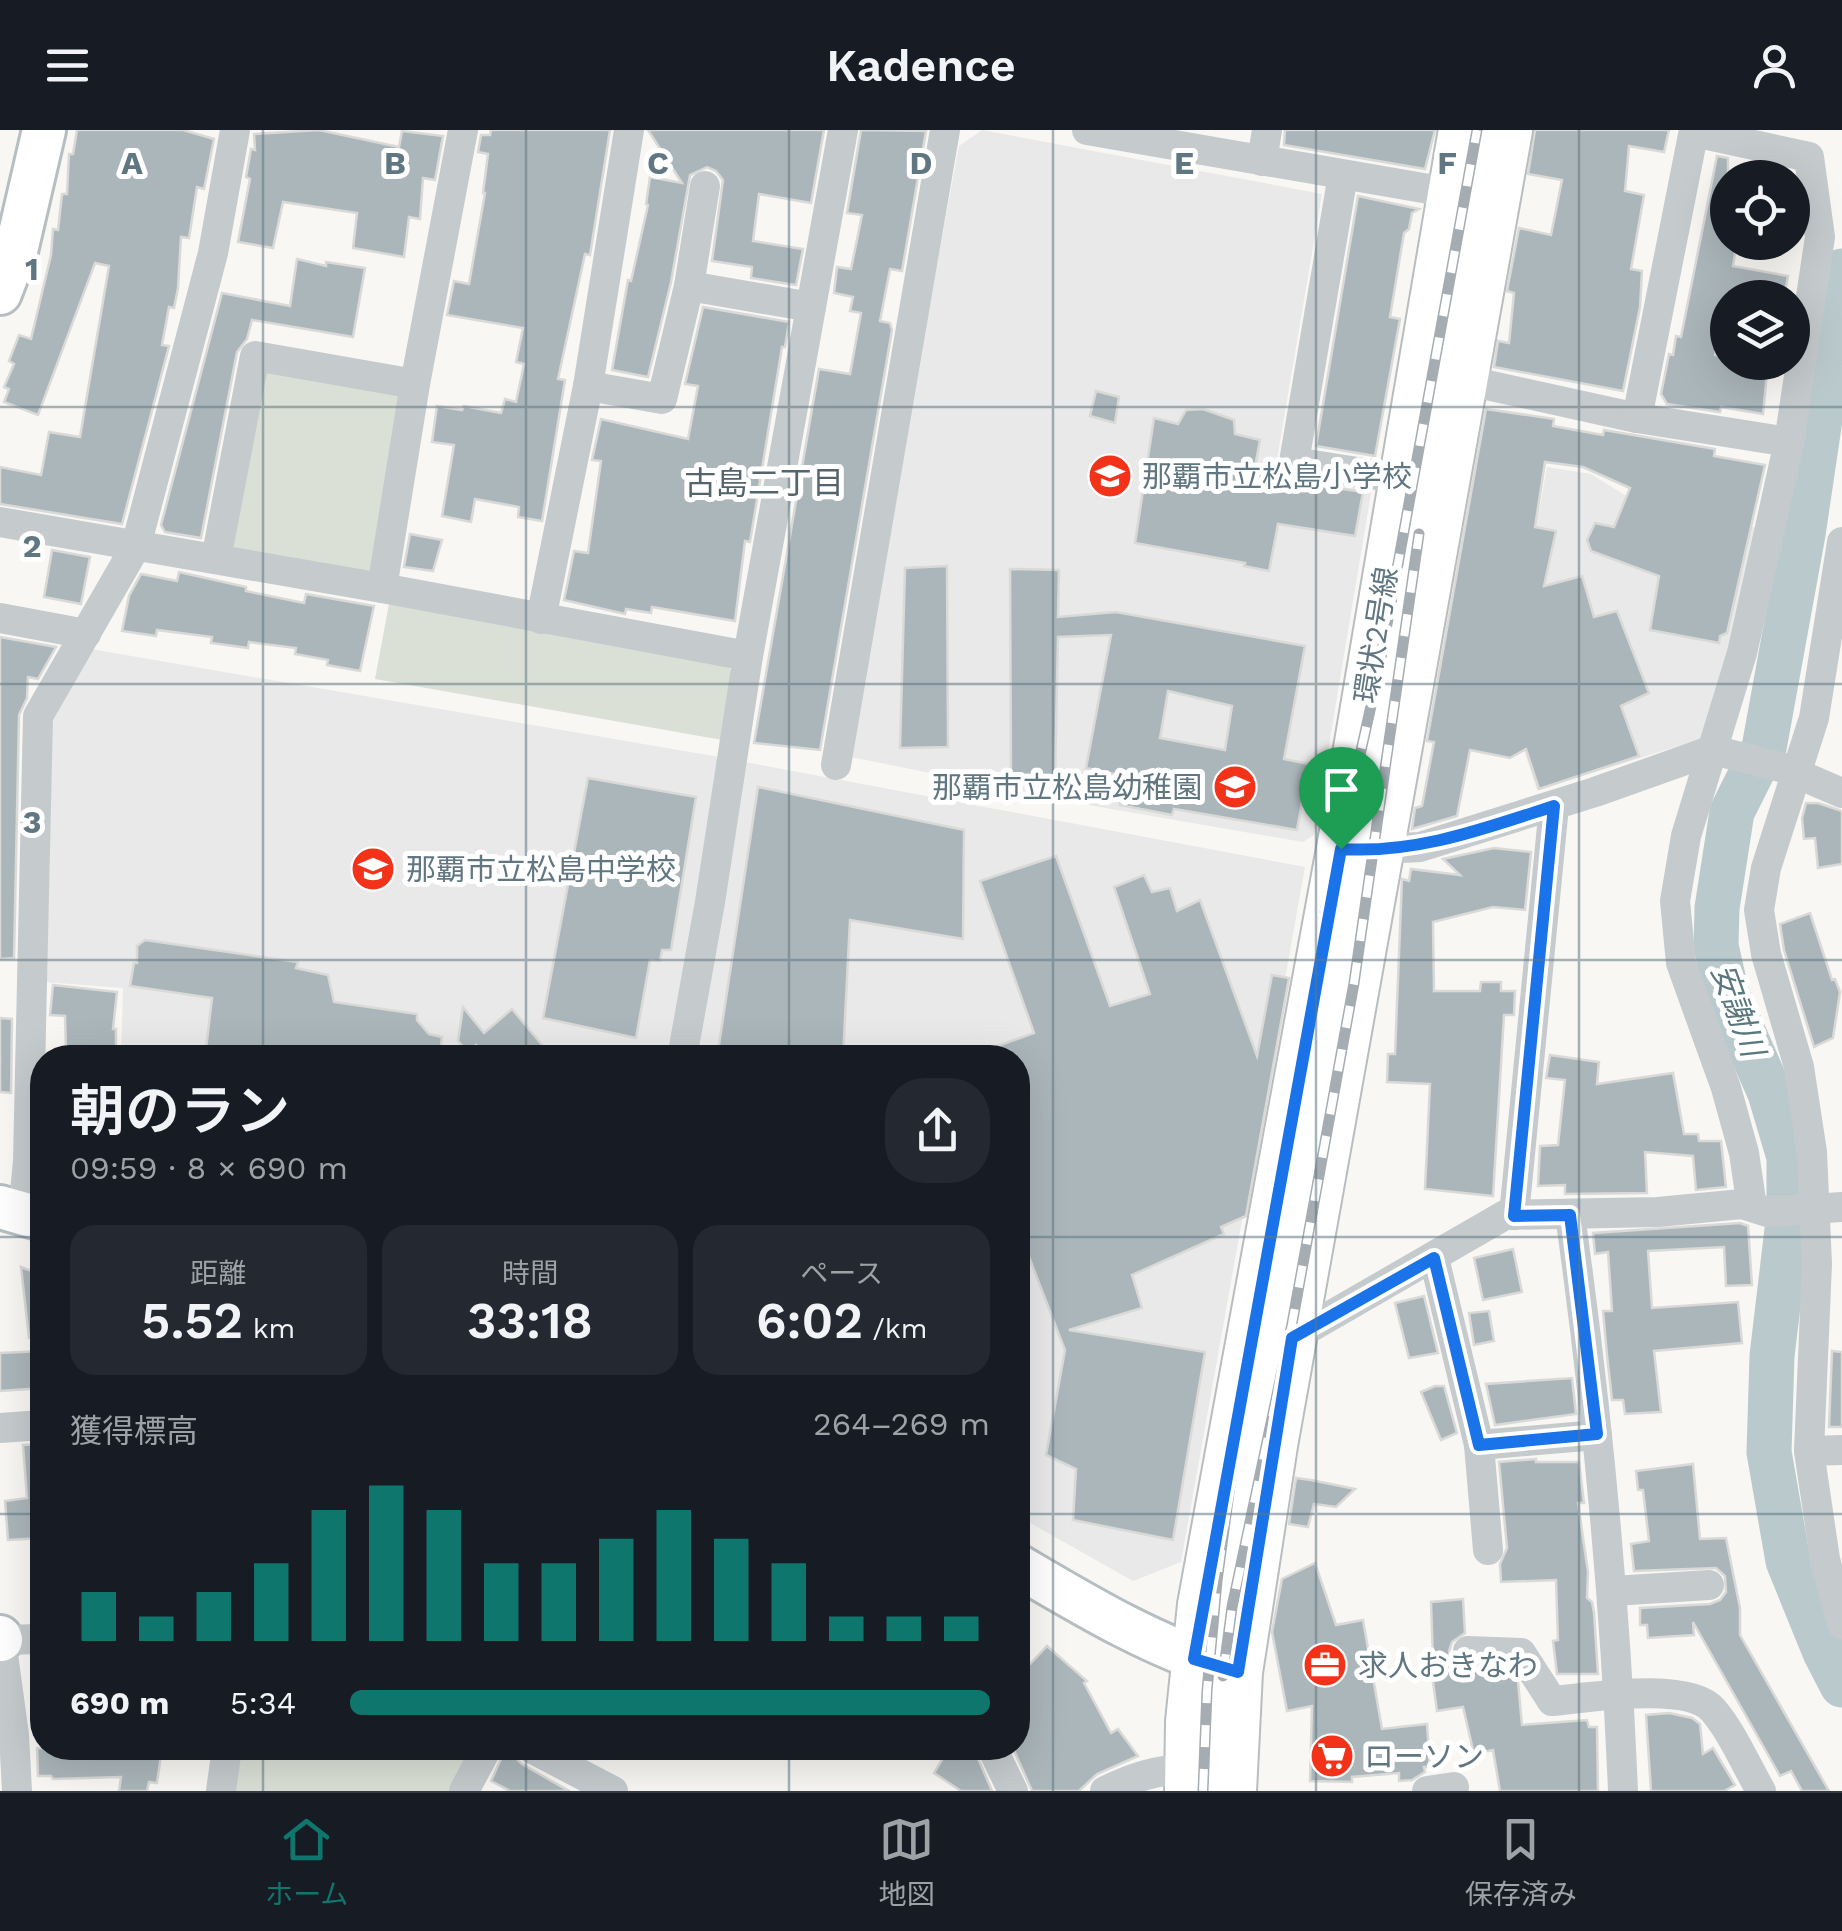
<!DOCTYPE html>
<html lang="ja">
<head>
<meta charset="utf-8">
<style>
	body { margin:0; font-family:"Work Sans","Noto Sans JP",sans-serif; background:#242831; color:#f1f3f6; height:100vh; display:flex; flex-direction:column; font-size:38px; white-space:nowrap }
	* { box-sizing:border-box; margin:0 }
	p { font-size:32px; color:#9ea1a6 }
	.icon { flex:none; width:55px; height:55px; fill:none; stroke:currentColor; stroke-width:2; stroke-linecap:round; stroke-linejoin:round }
	.map { position:relative; flex:1; overflow:hidden }
	.sheet { position:absolute; left:30px; top:915px; width:1000px; height:715px; display:flex; flex-direction:column; background:#171b24; border-radius:40px; box-shadow:0 10px 40px #0002 }
	.sheet>* { flex:none }
	.fabs { position:absolute; left:1710px; top:30px; display:grid; gap:20px }
	.fabs a { display:grid; place-items:center; width:100px; height:100px; border-radius:50%; background:#171b24; box-shadow:0 10px 40px #0002; font-size:50px }
	.pin { position:absolute; display:grid; place-items:center; width:85px; height:85px; color:#fff; margin:-102px -42px; border-radius:50% 50% 50% 0; rotate:-45deg; box-shadow:0 0 10px #0007 }
	.pin .icon { rotate:45deg }
	.round { display:grid; place-items:center; flex:none; width:105px; height:105px; border-radius:40px; background:#242831 }
	.head { display:flex; align-items:center; justify-content:space-between; height:170px; padding:0 40px }
	h1 { font-size:55px; font-weight:600; line-height:75px }
	.figures { display:grid; grid-template-columns:repeat(3,1fr); gap:15px; height:170px; padding:10px 40px }
	.figures div { display:grid; align-content:center; border-radius:25px; background:#242831; text-align:center }
	.figures b { font-size:50px; font-weight:600 }
	.figures small { font-size:28px; font-weight:400 }
	.figures p { font-size:28px }
	.chart { height:280px; padding:20px 40px }
	.chart p { display:flex; justify-content:space-between }
	.chart svg { width:100%; height:180px; margin-top:10px; stroke:#0f766e; stroke-width:6 }
	ul { padding:0 40px; list-style:none; font-size:32px }
	li { display:grid; grid-template-columns:160px 120px 1fr; align-items:center; height:75px }
	li i { height:25px; border-radius:12px; background:#0f766e }
	header { display:flex; justify-content:space-between; align-items:center; height:130px; padding:0 40px; background:#171b24; font-size:45px; font-weight:600 }
	.dock { display:flex; justify-content:space-around; align-items:center; height:140px; border-top:2px solid #363941; background:#171b24; font-size:28px; color:#9ea1a6 }
	.dock a { display:grid; justify-items:center; gap:5px }
	.dock .current { color:#0f766e }
	.map>svg:first-child { display:block }
</style>
</head>
<body>
<header><svg class="icon" aria-label="menu" viewBox="0 0 24 24"><path d="M4 6h16M4 12h16M4 18h16"/></svg>Kadence<svg class="icon" aria-label="person" viewBox="0 0 24 24"><circle cx="12" cy="8" r="4"/><path d="M4 21q1-7 8-7t8 7"/></svg></header>
<div class="map">
<svg width="1842" height="1661" viewBox="0 0 1842 1661">
	<rect width="100%" height="100%" fill="#f8f7f4"/>
	<g fill="#e8e9e8">
		<path d="M982 0 1322 64 1276 335 1372 357 1314 705 1303 712 1088 675 846 626 959 16Z"/>
		<path d="M1547 337 1591 344 1626 366 1669 383 1758 398 1737 501 1701 609 1537 660 1489 513 1536 398Z"/>
		<path d="M91 519 719 627 670 927H121L123 858 44 852 50 593Z"/>
		<path d="M745 632 1305 737 1181 1432 1133 1451 1018 1386V928H698Z"/>
	</g>
	<g fill="#dae0d5">
		<path d="M258 235 405 260 381 432 363 448 224 423Z"/>
		<path d="M389 474 727 534 738 550 728 611 375 549Z"/>
		<path d="M242 1618H476L454 1661H228Z"/>
	</g>
	<g fill="none" stroke-linecap="round" stroke-linejoin="round">
		<path stroke="#bacacc" stroke-width="45" d="M1842 141 1803 404 1764 618 1732 682 1717 778 1716 816 1727 865 1770 963 1789 1027V1083L1772 1226 1769 1322 1788 1431 1825 1522 1842 1555"/>
	</g>
	<g fill="#abb6ba" stroke="#d9d9d7" stroke-width="2.5" fill-rule="evenodd">
		<path d="M77 0H183L214 9 204 59 197 57 189 108 181 107 178 158 174 178 169 177 162 215 169 216 122 394 0 374V337L41 345 49 302 80 307 109 136 95 133 38 285 4 272 9 259 4 257 14 234 9 231 19 205 31 209 51 125 53 99 58 100 62 64H67L69 24H73Z"/>
		<path d="M319 0 399 17 402 1 443 6 435 50 423 48 420 89 409 87 404 127 353 118 357 83 283 72 273 118 238 112 250 49 246 47 251 19 255 20 254 4Z"/>
		<path d="M491 0H610L590 125 585 124 558 249 565 250 542 391 518 387 519 377 475 369 471 392 442 386 454 315 432 312 437 276 462 280 464 276 501 283 505 269 516 272 524 234 516 232 523 198 447 185 454 151 469 154 485 63H483L488 24 478 22 481 5H490Z"/>
		<path d="M648 0H824L811 73 759 64 753 111 803 119 796 155 751 148 752 137 712 131 723 50 716 41 707 37 690 45 671 152 648 247 612 240 628 150 631 151 648 75 646 74 650 47 682 53Z"/>
		<path d="M861 0 926 1 902 141 890 139 880 191 890 193 892 200 820 620 754 613 819 239 850 244 861 183 850 181 853 167 834 163 837 137 851 139 862 85 847 83Z"/>
		<path d="M1285 0H1435L1425 39 1284 15Z"/>
		<path d="M1535 0H1669L1664 22 1629 16 1625 61 1644 65 1631 139 1642 141 1640 177 1623 261 1494 237 1498 211 1509 213 1514 163 1507 161 1519 98 1551 105 1562 50 1528 44Z"/>
		<path d="M1717 26 1728 28V112H1737L1733 136 1788 146 1784 168H1725L1715 225 1728 227V232H1768L1763 284 1721 277 1720 282 1667 274 1661 264 1669 224 1673 225 1676 206 1681 207Z"/>
		<path d="M1358 66 1419 79 1412 83 1409 99 1404 103 1390 187 1400 189 1375 326 1316 316Z"/>
		<path d="M297 129 326 136V132L365 138 353 207 252 190 247 209 237 222 201 408 165 402 161 395 222 163 290 176Z"/>
		<path d="M703 177 789 192 785 217H782L750 412 745 411 735 491 652 477 651 483 626 479 625 484 564 470 574 421 588 423 601 331 592 330 601 289 688 309 698 256 685 254Z"/>
		<path d="M1096 261 1119 267 1115 293 1090 286Z"/>
		<path d="M1203 279 1234 290 1235 304 1260 310 1255 337 1279 342 1291 351 1363 362 1355 406 1278 394 1269 441 1244 436 1245 433 1135 413 1154 288 1178 294 1186 280Z"/>
		<path d="M1486 279 1554 289 1553 296 1603 305 1604 300 1715 319 1714 326 1765 335 1727 503 1720 506 1719 513 1650 500 1659 446 1591 421 1587 410 1595 393 1614 397 1630 358 1583 337 1545 332 1535 397 1556 401 1544 456 1582 446 1594 487 1617 481 1649 563 1621 576 1639 626 1539 659 1526 619 1510 628 1470 620 1457 686 1412 699 1415 678 1422 676 1434 612 1427 611Z"/>
		<path d="M410 404 442 410 433 441 404 437Z"/>
		<path d="M52 420 90 427 81 474 44 467Z"/>
		<path d="M947 436 948 617 900 618 905 438Z"/>
		<path d="M1010 439 1059 440 1058 487 1116 482 1305 516 1284 629 1309 634 1297 700 1174 679 1172 685 1120 675 1124 646 1086 638 1111 505 1058 507 1055 647 1011 645ZM1168 561 1232 576 1225 620 1160 608Z"/>
		<path d="M179 442 246 457V461L304 473 306 464 374 476 360 541 327 535 328 530 295 524 296 518 249 512 248 518 211 513 212 507 157 500 156 506 122 501 129 466 141 444 177 451Z"/>
		<path d="M0 507 56 517 38 549 28 547 27 568 19 585 14 828 0 829Z"/>
		<path d="M588 648 696 667 671 820H662L660 831 650 830 636 908 543 888Z"/>
		<path d="M758 657 964 700 963 809 850 790 843 928H717Z"/>
		<path d="M1806 673H1818L1842 681V734L1818 738 1815 708 1804 709 1802 688Z"/>
		<path d="M1494 718 1531 722 1525 780 1493 777 1433 792 1434 861H1480L1481 852H1501V861H1515L1514 885H1504L1493 1066 1425 1059 1430 954 1387 952 1388 924H1395L1402 749 1409 751 1411 739 1460 745 1443 729Z"/>
		<path d="M1056 726 1110 876 1150 864 1114 757 1144 745 1152 762 1170 758 1177 781 1200 770 1257 926 1272 845 1289 848 1246 1086 1221 1097 1224 1104 1132 1145 1142 1178 1069 1200 1205 1222 1173 1410 1073 1390 1076 1339 1046 1325 1065 1220 1021 1106 1018 1107V928L972 925 1034 903 980 751Z"/>
		<path d="M1810 783 1832 850 1835 849 1840 862 1833 908 1814 917 1784 820 1780 794Z"/>
		<path d="M145 810 298 832 296 838 328 845 334 872 417 884V890L429 904 442 907 440 925 435 928H205L212 868 130 856 134 833H137V816Z"/>
		<path d="M53 855 117 862 113 899H116V928H77V920H66L65 886 50 885Z"/>
		<path d="M463 877 484 903 512 879 553 928H486L476 915 467 921 458 911Z"/>
		<path d="M0 888 12 889 11 963 0 962Z"/>
		<path d="M1550 925 1599 932 1597 954 1673 943 1684 1004H1698L1699 1011H1721L1726 1057 1696 1060 1693 1026 1645 1022 1647 1063 1565 1064V1055L1538 1056 1540 1016 1558 1015 1565 950 1546 948Z"/>
		<path d="M1740 1093 1748 1096 1752 1155 1726 1156 1724 1117 1648 1121 1652 1178 1738 1172 1742 1213 1654 1221 1661 1282 1625 1284 1623 1270H1612L1607 1225 1603 1181H1612L1608 1122 1595 1124 1593 1103Z"/>
		<path d="M1513 1119 1522 1162 1483 1170 1474 1128Z"/>
		<path d="M21 1137 42 1145V1207L29 1208Z"/>
		<path d="M1424 1166 1438 1223 1409 1228 1395 1173Z"/>
		<path d="M1489 1181 1494 1211 1474 1215 1469 1183Z"/>
		<path d="M42 1221V1258L0 1261V1223Z"/>
		<path d="M1832 1221 1842 1222V1297H1829Z"/>
		<path d="M1572 1248 1576 1284 1495 1295 1486 1254Z"/>
		<path d="M1435 1256H1444L1457 1303 1441 1310 1421 1262Z"/>
		<path d="M42 1314V1408L8 1410 5 1371 27 1368 23 1315Z"/>
		<path d="M1536 1329V1332H1579L1584 1373H1578L1588 1442 1587 1468 1592 1472 1594 1483 1598 1544H1557L1553 1511 1558 1510 1556 1450 1501 1452 1500 1434 1507 1418 1499 1332Z"/>
		<path d="M1693 1334 1700 1409 1726 1408 1740 1478V1505L1829 1661H1802L1791 1641 1780 1646 1693 1492 1694 1505 1648 1508 1647 1495H1640V1478L1710 1474 1720 1470 1726 1462 1725 1446 1716 1438 1634 1441 1631 1414 1649 1411 1643 1360H1638L1636 1341Z"/>
		<path d="M1296 1348 1311 1350 1355 1359 1336 1377 1314 1374 1308 1397 1289 1394Z"/>
		<path d="M1315 1433 1336 1495 1363 1490 1382 1599 1427 1594 1430 1637H1424L1425 1642 1412 1650 1399 1651V1643L1352 1647V1652L1310 1651 1312 1576 1287 1581 1272 1502 1282 1449Z"/>
		<path d="M1463 1469 1465 1503 1452 1512 1449 1521 1452 1531 1468 1541H1511L1518 1552 1522 1595 1587 1590 1589 1597H1597L1598 1661H1500L1493 1620 1474 1624 1463 1577 1437 1581 1430 1530 1433 1531 1431 1472Z"/>
		<path d="M1047 1516 1087 1551 1084 1553 1111 1603 1118 1599 1138 1626 1097 1644 1079 1661H1032L1013 1618H1018V1547Z"/>
		<path d="M1669 1583 1692 1588 1700 1594 1703 1624 1713 1618 1735 1655 1724 1661H1651L1646 1585Z"/>
		<path d="M37 1618H162L157 1653 149 1652 147 1661H119L121 1647 53 1649 51 1646H38Z"/>
		<path d="M506 1618H512L515 1627 522 1634 569 1661H510L491 1651Z"/>
		<path d="M949 1618 974 1619 992 1661H961L934 1643Z"/>
	</g>
	<g fill="none" stroke-linecap="round" stroke-linejoin="round">
		<defs>
			<g id="secondary">
				<path d="M0 163 16 121 44 0"/>
				<path d="M0 1077 42 1089"/>
				<path d="M1018 1436C1086 1476 1152 1516 1228 1539"/>
				<path d="M0 1507 1 1510"/>
			</g>
			<g id="primary">
				<path d="M1189 1661 1190 1592 1202 1475 1341 719 1463 0"/>
				<path d="M1232 1661 1238 1542 1273 1315 1508 0"/>
			</g>
		</defs>
		<use href="#secondary" stroke="#b7bec1" stroke-width="48"/>
		<use href="#primary" stroke="#b8bdc0" stroke-width="52"/>
		<g stroke="#c5cacd" stroke-width="30">
			<path d="M1087 0 1452 63"/>
			<path d="M1694 2 1809 27 1820 107 1789 312 1742 523 1686 706 1675 771 1681 833 1726 958 1744 1023 1752 1077"/>
			<path d="M1262 31 1267 0"/>
			<path d="M1343 45 1294 332 1402 349"/>
			<path d="M689 156 705 56"/>
			<path d="M1464 250 1637 288 1694 0"/>
			<path d="M588 256 662 269 689 156 811 177"/>
			<path d="M1637 288 1789 312"/>
			<path d="M0 392 382 458 748 526"/>
			<path d="M1842 412 1814 588 1766 738 1759 780 1766 824 1799 937 1812 1022 1817 1134 1809 1321 1825 1429 1842 1494"/>
			<path d="M216 429 255 226 415 254"/>
			<path d="M382 458 415 254 463 0"/>
			<path d="M0 488 86 504"/>
			<path d="M541 489 588 256 629 0"/>
			<path d="M836 635 945 0"/>
			<path d="M1364 720 1420 717 1595 662 1713 620 1784 638 1842 663"/>
			<path d="M682 928 710 772 748 526 843 0"/>
			<path d="M23 1084 28 1031 38 586 136 416 213 123 235 0"/>
			<path d="M1514 1085 1554 676"/>
			<path d="M1570 1085C1597 1277 1615 1468 1623 1661"/>
			<path d="M1434 1128 1479 1315 1597 1305"/>
			<path d="M1292 1208 1505 1085 1658 1082 1742 1074 1767 1082 1842 1077"/>
			<path d="M0 1298 42 1295"/>
			<path d="M1479 1315 1488 1420"/>
			<path d="M1809 1321 1842 1320"/>
			<path d="M1613 1461 1709 1455"/>
			<path d="M0 1510 42 1509"/>
			<path d="M1 1510 14 1605 17 1661"/>
			<path d="M1468 1521 1521 1523 1552 1571C1588 1568 1688 1551 1713 1580 1732 1602 1746 1635 1761 1661"/>
			<path d="M531 1618 613 1661"/>
			<path d="M992 1618 1013 1661"/>
			<path d="M221 1661 227 1618"/>
			<path d="M464 1661 487 1618"/>
			<path d="M1105 1661C1134 1647 1157 1640 1189 1638"/>
			<path d="M1427 1661 1454 1657"/>
		</g>
		<use href="#secondary" stroke="#fff" stroke-width="42"/>
		<use href="#primary" stroke="#fff" stroke-width="48"/>
		<defs>
			<g id="rail">
				<path d="M1223 1546 1232 1477 1292 1194 1354 853 1419 404"/>
				<path d="M1203 1661 1207 1561 1217 1451 1247 1230 1326 777 1377 549 1477 0"/>
			</g>
		</defs>
		<use href="#rail" stroke="#a5adb2" stroke-width="11"/>
		<use href="#rail" stroke="#fff" stroke-width="8" stroke-dasharray="22" stroke-linecap="butt"/>
	</g>
	<g fill="none" stroke-linecap="round" stroke-linejoin="round">
		<defs>
			<path id="route" d="M1554 676 1514 1086 1570 1085 1597 1304 1479 1315 1434 1128 1292 1208 1238 1542 1194 1529 1341 719C1416 724 1483 699 1554 676Z"/>
		</defs>
		<use href="#route" stroke="#fff" stroke-width="20"/>
		<use href="#route" stroke="#1a73e8" stroke-width="12"/>
	</g>
	<path fill="none" stroke="#607782" stroke-width="2.5" stroke-opacity="0.55" d="M263 0V928M526 0V928M789 0V928M1053 0V1661M1316 0V1661M1579 0V1661M0 277H1842M0 554H1842M0 830H1842M0 1107H42M1018 1107H1842M0 1384H42M1018 1384H1842M263 1618V1661M526 1618V1661M789 1618V1661"/>
	<defs>
		<symbol id="school-disc" viewBox="-11 -11 22 22"><circle r="9.5" fill="#f2331a" stroke="#fff"/><path d="M0-5L7-2L0 1L-7-2ZM-4 1L0 2.5L4 1V4Q0 6-4 4Z" fill="#fff"/></symbol>
		<symbol id="office-disc" viewBox="-11 -11 22 22"><circle r="9.5" fill="#f2331a" stroke="#fff"/><path d="M-6-3h4V-5.5h4V-3h4V5H-6ZM-1-4.5V-3h2v-1.5ZM-6 0V1H6V0Z" fill="#fff"/></symbol>
		<symbol id="supermarket-disc" viewBox="-11 -11 22 22"><circle r="9.5" fill="#f2331a" stroke="#fff"/><path d="M-6-5.5h2.5l.6 2H6L4.5 2H-2.5L-4.4-4H-6ZM-1.5 3.2a1.3 1.3 0 1 0 .1 0ZM3 3.2a1.3 1.3 0 1 0 .1 0Z" fill="#fff"/></symbol>
	</defs>
	<g fill-rule="evenodd">
		<use href="#school-disc" x="1085" y="321" width="50" height="50"/>
		<use href="#school-disc" x="1210" y="632" width="50" height="50"/>
		<use href="#school-disc" x="348" y="714" width="50" height="50"/>
		<use href="#office-disc" x="1300" y="1510" width="50" height="50"/>
		<use href="#supermarket-disc" x="1307" y="1601" width="50" height="50"/>
	</g>
	<g text-anchor="middle" dominant-baseline="central" stroke-width="10" stroke-linejoin="round" paint-order="stroke">
		<g font-size="30" fill="#607782" stroke="#fff" text-anchor="start">
			<text x="1142" y="346">那覇市立松島小学校</text>
			<text x="1202" y="657" text-anchor="end">那覇市立松島幼稚園</text>
			<text x="406" y="739">那覇市立松島中学校</text>
			<text x="1358" y="1535">求人おきなわ</text>
			<text x="1364" y="1626">ローソン</text>
		</g>
		<g font-size="30" fill="#607782" stroke="#fff">
			<text transform="translate(1376 505) rotate(-81)">環状2号線</text>
		</g>
		<g font-size="32" fill="#53646c" stroke="#fff">
			<text x="764" y="353">古島二丁目</text>
		</g>
		<g font-size="32" font-style="italic" fill="#5a787d" stroke="#fff">
			<text transform="translate(1738 880) rotate(70)">安謝川</text>
		</g>
	</g>
	<g font-size="32" text-anchor="middle" font-weight="bold" fill="#607782" stroke="#fff" stroke-width="10" stroke-linejoin="round" paint-order="stroke">
		<text x="132" y="44">A</text>
		<text x="395" y="44">B</text>
		<text x="658" y="44">C</text>
		<text x="921" y="44">D</text>
		<text x="1184" y="44">E</text>
		<text x="1447" y="44">F</text>
		<text x="32" y="150">1</text>
		<text x="32" y="427">2</text>
		<text x="32" y="703">3</text>
	</g>
</svg>
<div class="fabs">
<a><svg class="icon" aria-label="locate" viewBox="0 0 24 24"><circle cx="12" cy="12" r="6"/><path d="M12 2v4M12 18v4M2 12h4M18 12h4"/></svg></a>
<a><svg class="icon" aria-label="layers" viewBox="0 0 24 24"><path d="M12 4l9 5-9 5-9-5zM3 14l9 5 9-5"/></svg></a>
</div>
<div class="pin" style="left:1341px;top:719px;background:#1e9e55"><svg class="icon" aria-label="arrive" viewBox="0 0 24 24"><path d="M6 21V4h12l-3 4 3 4H6"/></svg></div>
<section class="sheet">
<div class="head"><div><h1>朝のラン</h1><p>09:59 · 8 × 690 m</p></div><a class="round"><svg class="icon" aria-label="share" viewBox="0 0 24 24"><path d="M12 15V3M7 8l5-5 5 5M5 13v7h14v-7"/></svg></a></div>
<div class="figures">
<div><p>距離</p><b>5.52<small> km</small></b></div>
<div><p>時間</p><b>33:18</b></div>
<div><p>ペース</p><b>6:02<small> /km</small></b></div>
</div>
<div class="chart"><p><span>獲得標高</span>264–269 m</p>
<svg viewBox="0 0 160 44" preserveAspectRatio="none"><path d="M5 44V32M15 44V38M25 44V32M35 44V25M45 44V12M55 44V6M65 44V12M75 44V25M85 44V25M95 44V19M105 44V12M115 44V19M125 44V25M135 44V38M145 44V38M155 44V38"/></svg>
</div>
<ul>
<li><b>690 m</b>5:34<i style="width:100%"></i></li>
</ul>
</section>
</div>
<nav class="dock">
<a class="current"><svg class="icon" aria-label="home" viewBox="0 0 24 24"><path d="M3 11l9-7 9 7M6 9v11h12V9"/></svg>ホーム</a>
<a><svg class="icon" aria-label="map" viewBox="0 0 24 24"><path d="M3 6l6-2 6 2 6-2v14l-6 2-6-2-6 2zM9 4v14M15 6v14"/></svg>地図</a>
<a><svg class="icon" aria-label="saved" viewBox="0 0 24 24"><path d="M7 4h10v16l-5-4-5 4z"/></svg>保存済み</a>
</nav>
</body>
</html>
